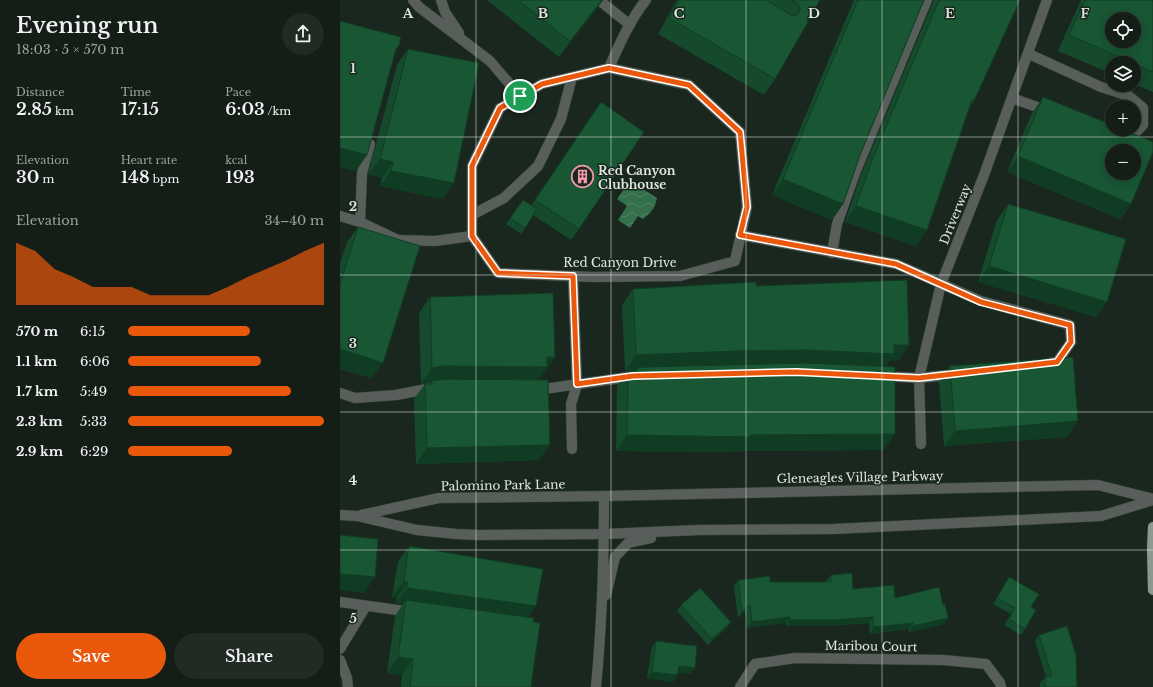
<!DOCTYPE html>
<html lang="en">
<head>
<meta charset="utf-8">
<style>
	body { margin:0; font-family:"Libre Baskerville",serif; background:#212a23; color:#f1f3f6; height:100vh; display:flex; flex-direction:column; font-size:15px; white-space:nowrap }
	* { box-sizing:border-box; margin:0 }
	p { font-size:13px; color:#9da2a1 }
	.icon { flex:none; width:22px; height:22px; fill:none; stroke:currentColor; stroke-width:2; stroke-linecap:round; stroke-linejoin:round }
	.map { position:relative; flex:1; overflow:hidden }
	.side { display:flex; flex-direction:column; background:#141d16; width:340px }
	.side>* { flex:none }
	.fabs { position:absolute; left:765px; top:12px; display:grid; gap:8px }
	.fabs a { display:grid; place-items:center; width:36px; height:36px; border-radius:50%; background:#141d16; box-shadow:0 2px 10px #0003,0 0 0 1px #333b35; font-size:20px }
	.pin { position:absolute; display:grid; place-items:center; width:34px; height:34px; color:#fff; margin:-17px; border:2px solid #fff; border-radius:50%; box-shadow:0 1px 4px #0007 }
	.round { display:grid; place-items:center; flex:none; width:42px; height:42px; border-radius:21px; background:#212a23 }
	.head { display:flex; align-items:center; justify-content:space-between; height:68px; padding:0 16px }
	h1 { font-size:22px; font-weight:600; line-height:30px }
	.stats { display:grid; grid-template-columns:repeat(3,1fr); gap:6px; height:68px; padding:4px 16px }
	.stats div { display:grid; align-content:center }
	.stats b { font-size:17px; font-weight:600 }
	.stats small { font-size:11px; font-weight:400 }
	.stats p { font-size:11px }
	.chart { height:112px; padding:8px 16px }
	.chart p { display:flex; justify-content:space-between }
	.chart svg { width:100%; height:72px; margin-top:4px; fill:#ea580c; opacity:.7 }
	.action { display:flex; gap:8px; margin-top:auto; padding:8px 16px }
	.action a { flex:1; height:46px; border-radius:24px; background:#ea580c; color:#fff; font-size:16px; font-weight:600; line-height:46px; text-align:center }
	.action a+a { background:#212a23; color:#f1f3f6 }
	ul { padding:0 16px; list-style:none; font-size:13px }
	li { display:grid; grid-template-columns:64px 48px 1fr; align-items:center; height:30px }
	li i { height:10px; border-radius:5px; background:#ea580c }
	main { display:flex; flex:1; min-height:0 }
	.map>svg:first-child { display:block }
</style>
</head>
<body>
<main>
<section class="side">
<div class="head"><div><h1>Evening run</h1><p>18:03 · 5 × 570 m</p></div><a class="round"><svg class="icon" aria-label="share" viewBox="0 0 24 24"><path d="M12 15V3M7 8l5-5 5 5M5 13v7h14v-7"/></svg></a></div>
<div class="stats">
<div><p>Distance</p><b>2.85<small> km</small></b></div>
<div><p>Time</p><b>17:15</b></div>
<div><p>Pace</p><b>6:03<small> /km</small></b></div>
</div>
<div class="stats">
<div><p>Elevation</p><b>30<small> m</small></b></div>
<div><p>Heart rate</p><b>148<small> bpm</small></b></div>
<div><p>kcal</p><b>193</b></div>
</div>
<div class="chart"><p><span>Elevation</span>34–40 m</p>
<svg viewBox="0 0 160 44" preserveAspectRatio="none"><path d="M0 44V6L10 11L20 22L30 27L40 33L50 33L60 33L70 38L80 38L90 38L100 38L110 33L120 27L130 22L140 17L150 11L160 6V44z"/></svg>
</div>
<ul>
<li><b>570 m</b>6:15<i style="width:62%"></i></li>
<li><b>1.1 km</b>6:06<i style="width:68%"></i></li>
<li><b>1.7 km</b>5:49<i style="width:83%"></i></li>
<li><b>2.3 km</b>5:33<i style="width:100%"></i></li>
<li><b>2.9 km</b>6:29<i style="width:53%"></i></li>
</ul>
<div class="action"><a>Save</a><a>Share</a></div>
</section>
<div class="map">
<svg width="813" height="687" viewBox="0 0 813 687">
	<defs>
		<pattern id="water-waves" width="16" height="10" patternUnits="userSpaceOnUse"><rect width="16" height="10" fill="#34704c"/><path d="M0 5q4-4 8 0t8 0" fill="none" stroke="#518466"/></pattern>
	</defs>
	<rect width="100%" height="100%" fill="#1a271e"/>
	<path fill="url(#water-waves)" d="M290 181 317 198C315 208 311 213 303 219L298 216 290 228 278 220 287 206 277 199Z"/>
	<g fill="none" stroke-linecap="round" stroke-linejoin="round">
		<defs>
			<g id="minor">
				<path d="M73 0 79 7 150 61 180 96"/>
				<path d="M101 0 105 12 119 33"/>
				<path d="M259 0 290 25"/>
				<path d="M689 54 761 87 789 96 803 108V125L788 140 783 139"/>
				<path d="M269 68 349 85 400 132 407 207 395 261 340 276 253 277 158 273 132 236V166L160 108 202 84Z"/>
				<path d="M269 68C279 45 290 20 306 0"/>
				<path d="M672 98 708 111"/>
				<path d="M132 215 164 198 198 166 221 119 232 77"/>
				<path d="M0 216 20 222 58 240 95 241 132 236"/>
				<path d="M20 222 22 173 30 144"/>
				<path d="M400 235 556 264 641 301 730 325 731 342 717 362 710 363"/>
				<path d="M492 253 497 224 515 173 587 0"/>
				<path d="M541 376 579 378 617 374"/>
				<path d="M194 389H204L295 376"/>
				<path d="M0 393 15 398 56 395 92 388"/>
				<path d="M581 444 579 378 601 284 644 175 707 0"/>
				<path d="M232 449 231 404 237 385 233 276"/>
				<path d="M0 515 17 516 77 530 116 534 138 535 264 534 359 530 494 529 761 516 813 500"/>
				<path d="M21 515 99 498 264 496 758 485 813 499"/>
				<path d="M266 595 275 557 288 543 311 538"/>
				<path d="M0 602 71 612"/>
				<path d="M0 649 26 606"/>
				<path d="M0 660 7 678 8 687"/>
				<path d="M256 687C262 624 264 560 264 496"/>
				<path d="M400 687 415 664 455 658 603 660 646 664 660 683 661 687"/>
			</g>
			<path id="major" d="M813 527 812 549 813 590"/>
		</defs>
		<use href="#minor" stroke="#364239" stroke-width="11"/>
		<use href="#major" stroke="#364239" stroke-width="11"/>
		<use href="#minor" stroke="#585e5a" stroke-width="10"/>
		<use href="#major" stroke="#8b998f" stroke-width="10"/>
	</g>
	<g fill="#154a2d">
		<path d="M147 0H263L219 57Z"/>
		<path d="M337 0H480L467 22 435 79 424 95 318 34Z"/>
		<path d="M514 0H584L520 155 503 204 492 220 432 195Z"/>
		<path d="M593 0H680L634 101 630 107 576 246 505 222 521 175 593 2Z"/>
		<path d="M741 0H810L813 1V92L794 84V63H772V74L718 51Z"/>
		<path d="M68 49 103 199 40 186 42 178 28 174 57 65Z"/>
		<path d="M703 97 791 204 780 219 667 172 692 113Z"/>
		<path d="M253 114 239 229 231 240 193 215 181 234 166 224 183 200 191 205Z"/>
		<path d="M668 204 767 302 756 317 638 282 657 220Z"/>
		<path d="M18 227 32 378 0 369V264L7 242Z"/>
		<path d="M416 286 558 361H549L546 367 544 450 400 451 399 452 276 451 277 386 288 371 295 370 285 371 282 305 293 289Z"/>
		<path d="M90 297 215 357 204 373H203L198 380 199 460 76 464 74 399 85 384H90L92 382 81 384 79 313Z"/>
		<path d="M610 366 727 437 604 446 599 382Z"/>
		<path d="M69 546 188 617 193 622 191 687H61L62 675 47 673 55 616 63 604 56 603 57 598 52 597 58 562Z"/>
		<path d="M491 575 513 589 555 598 603 605 608 618 604 624 569 632 568 629 530 634 529 623 489 626H446V623L407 628 405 611 398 618 394 586 398 580 430 582H486Z"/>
		<path d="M669 577 691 607 685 629 681 635 664 625 671 614 653 604Z"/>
		<path d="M341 605 391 622 387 628 368 645 337 611Z"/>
		<path d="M699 635 737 687H700V683L705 677H706L695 641Z"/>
		<path d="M316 641 355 668 350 674 338 672 333 682 307 678 312 647Z"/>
	</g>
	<g fill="#113c24">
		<path d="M262 0H263L258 7 219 57 230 41Z"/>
		<path d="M0 148 27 155 16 171 0 167Z"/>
		<path d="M678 156 791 204 780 219 667 172Z"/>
		<path d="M40 159 53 162 42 178 28 174Z"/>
		<path d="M51 171 114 183 103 199 40 186Z"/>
		<path d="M443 179 503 204 492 220 432 195Z"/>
		<path d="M516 206 587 230 576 246 505 222Z"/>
		<path d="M649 266 767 302 756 317 638 282Z"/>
		<path d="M569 345 558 361H549L543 370 297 368 295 370 285 371 296 355Z"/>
		<path d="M0 349 43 363 32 378 0 369Z"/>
		<path d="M207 357H215L204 373H203L196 382H92L81 384 92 368 103 366Z"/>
		<path d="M738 421 727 437 604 446 615 431Z"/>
		<path d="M555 434 544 450 400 451 399 452 276 451 287 435H410Z"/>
		<path d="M210 445 199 460 76 464 87 448Z"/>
		<path d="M0 574 35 577 24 593 0 590Z"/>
		<path d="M64 581 68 582 57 598 52 597Z"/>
		<path d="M67 588 196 606 185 621 66 600 63 604 56 603Z"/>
		<path d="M410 605 405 611 398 618 402 612Z"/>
		<path d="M450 617 446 623 407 628 412 622Z"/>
		<path d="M533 617 529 623 489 626H446L450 620Z"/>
		<path d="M608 618 604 624 569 632 573 626Z"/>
		<path d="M391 622 387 628 368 645 372 639Z"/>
		<path d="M573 623 568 629 530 634 534 627Z"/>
		<path d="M58 657 73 659 62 675 47 673Z"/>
		<path d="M339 666 355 668 350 674 334 672Z"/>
		<path d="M312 672 337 675 333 682 307 678Z"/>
	</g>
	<g fill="#185634" stroke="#113c24" fill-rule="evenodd">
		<path d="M178 0H262L230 41Z"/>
		<path d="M339 0H426L451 15 454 16 459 13 460 9 458 4 451 0H480L467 22H468L435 79 329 18Z"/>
		<path d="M518 0H584L520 155 503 204 443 179Z"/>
		<path d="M599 0H680L634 101 632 100 587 230 516 206 532 160Z"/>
		<path d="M745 0H810L813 1V72L729 35ZM772 19H794V41H772Z"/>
		<path d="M0 21 61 37 59 45 56 49 27 155 0 148Z"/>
		<path d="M68 49 139 63 114 183 51 171 53 162 40 159Z"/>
		<path d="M703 97 772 125V129H781L813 142V152L791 204 678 156ZM772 151H794V173H772Z"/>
		<path d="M261 102 304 132 239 229 195 200Z"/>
		<path d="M183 200 197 209 185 228 170 218Z"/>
		<path d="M668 204 786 239 767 302 649 266Z"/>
		<path d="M18 227 80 246 43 363 0 349V284Z"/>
		<path d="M567 280 569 345H554V354L467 350 395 351 296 355 293 289 416 282V286Z"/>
		<path d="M213 293 215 357H207V367L103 366 92 368 90 297Z"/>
		<path d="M733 357 738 421 615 431 610 366Z"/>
		<path d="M467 363 555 367V434L410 435V437L287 435 288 371H297V368L305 367Z"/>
		<path d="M104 379 208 380 210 445 87 448 85 384H92V381Z"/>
		<path d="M0 535 38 539 35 577 0 574Z"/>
		<path d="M69 546 203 569 196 606 67 588 68 582 64 581Z"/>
		<path d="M512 573 513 589 554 585 555 598 599 587 603 605 605 604 608 618 573 626V623L534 627 533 617 493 620H450V617L412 622 410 605 402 612 398 580 430 576V582H491V575Z"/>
		<path d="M669 577 699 594 691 607 696 610 685 629 669 619 675 608 657 598Z"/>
		<path d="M360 588 391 622 372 639 341 605Z"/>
		<path d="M66 600 194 618 193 622 200 623 191 687H70L73 659 58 657Z"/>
		<path d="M727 626 736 655 737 687H705V677L712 676 699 635Z"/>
		<path d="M316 641 357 646 355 668 339 666 337 675 312 672Z"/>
	</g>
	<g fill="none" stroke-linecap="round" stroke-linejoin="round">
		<defs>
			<path id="route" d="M269 68 349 85 400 132 407 207 400 235 556 264 641 302 730 325 731 342 717 362 579 378 456 372 293 376 237 384 233 276 158 273 132 236V166L160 108 202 84Z"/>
		</defs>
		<use href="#route" stroke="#fff" stroke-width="8"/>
		<use href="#route" stroke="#ea580c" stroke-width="5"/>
	</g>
	<path fill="none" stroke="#dfe7e1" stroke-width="1" stroke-opacity="0.55" d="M136 0V687M271 0V687M406 0V687M542 0V687M678 0V687M0 137H813M0 275H813M0 412H813M0 550H813"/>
	<defs>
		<symbol id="building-ring" viewBox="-11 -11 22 22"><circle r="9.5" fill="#1a271e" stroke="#f29aae" stroke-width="1.5"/><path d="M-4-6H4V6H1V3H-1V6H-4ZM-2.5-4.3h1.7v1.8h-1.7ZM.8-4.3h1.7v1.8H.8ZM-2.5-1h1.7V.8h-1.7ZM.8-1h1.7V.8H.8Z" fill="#f29aae"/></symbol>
	</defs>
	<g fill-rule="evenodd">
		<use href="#building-ring" x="230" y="164" width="25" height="25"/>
	</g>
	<g text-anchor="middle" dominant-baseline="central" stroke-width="3" stroke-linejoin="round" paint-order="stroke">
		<g font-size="12" font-weight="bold" fill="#dfe7e1" stroke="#1a271e" text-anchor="start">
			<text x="258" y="170">Red Canyon<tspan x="258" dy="14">Clubhouse</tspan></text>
		</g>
		<g font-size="12" fill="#dfe7e1" stroke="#1a271e">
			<text transform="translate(615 214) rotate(-68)">Driverway</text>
			<text x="280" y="262">Red Canyon Drive</text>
			<text transform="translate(520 477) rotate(-1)">Gleneagles Village Parkway</text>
			<text transform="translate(163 485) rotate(-1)">Palomino Park Lane</text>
			<text transform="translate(531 646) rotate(1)">Maribou Court</text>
		</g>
	</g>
	<g font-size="13" text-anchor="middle" font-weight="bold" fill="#dfe7e1" stroke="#1a271e" stroke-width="3" stroke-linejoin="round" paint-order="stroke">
		<text x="68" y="18">A</text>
		<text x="203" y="18">B</text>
		<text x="339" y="18">C</text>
		<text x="474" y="18">D</text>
		<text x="610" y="18">E</text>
		<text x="745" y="18">F</text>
		<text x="13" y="73">1</text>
		<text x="13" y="211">2</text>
		<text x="13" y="348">3</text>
		<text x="13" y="485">4</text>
		<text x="13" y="623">5</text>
	</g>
</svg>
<div class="fabs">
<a><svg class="icon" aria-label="locate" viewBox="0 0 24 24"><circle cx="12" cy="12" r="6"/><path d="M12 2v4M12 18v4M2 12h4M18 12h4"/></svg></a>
<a><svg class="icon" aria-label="layers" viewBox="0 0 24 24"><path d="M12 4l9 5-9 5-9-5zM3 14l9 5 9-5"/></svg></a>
<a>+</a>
<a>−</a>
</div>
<div class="pin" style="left:180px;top:96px;background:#1e9e55"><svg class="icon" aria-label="arrive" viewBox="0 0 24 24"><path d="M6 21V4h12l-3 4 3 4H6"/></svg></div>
</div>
</main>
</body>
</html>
